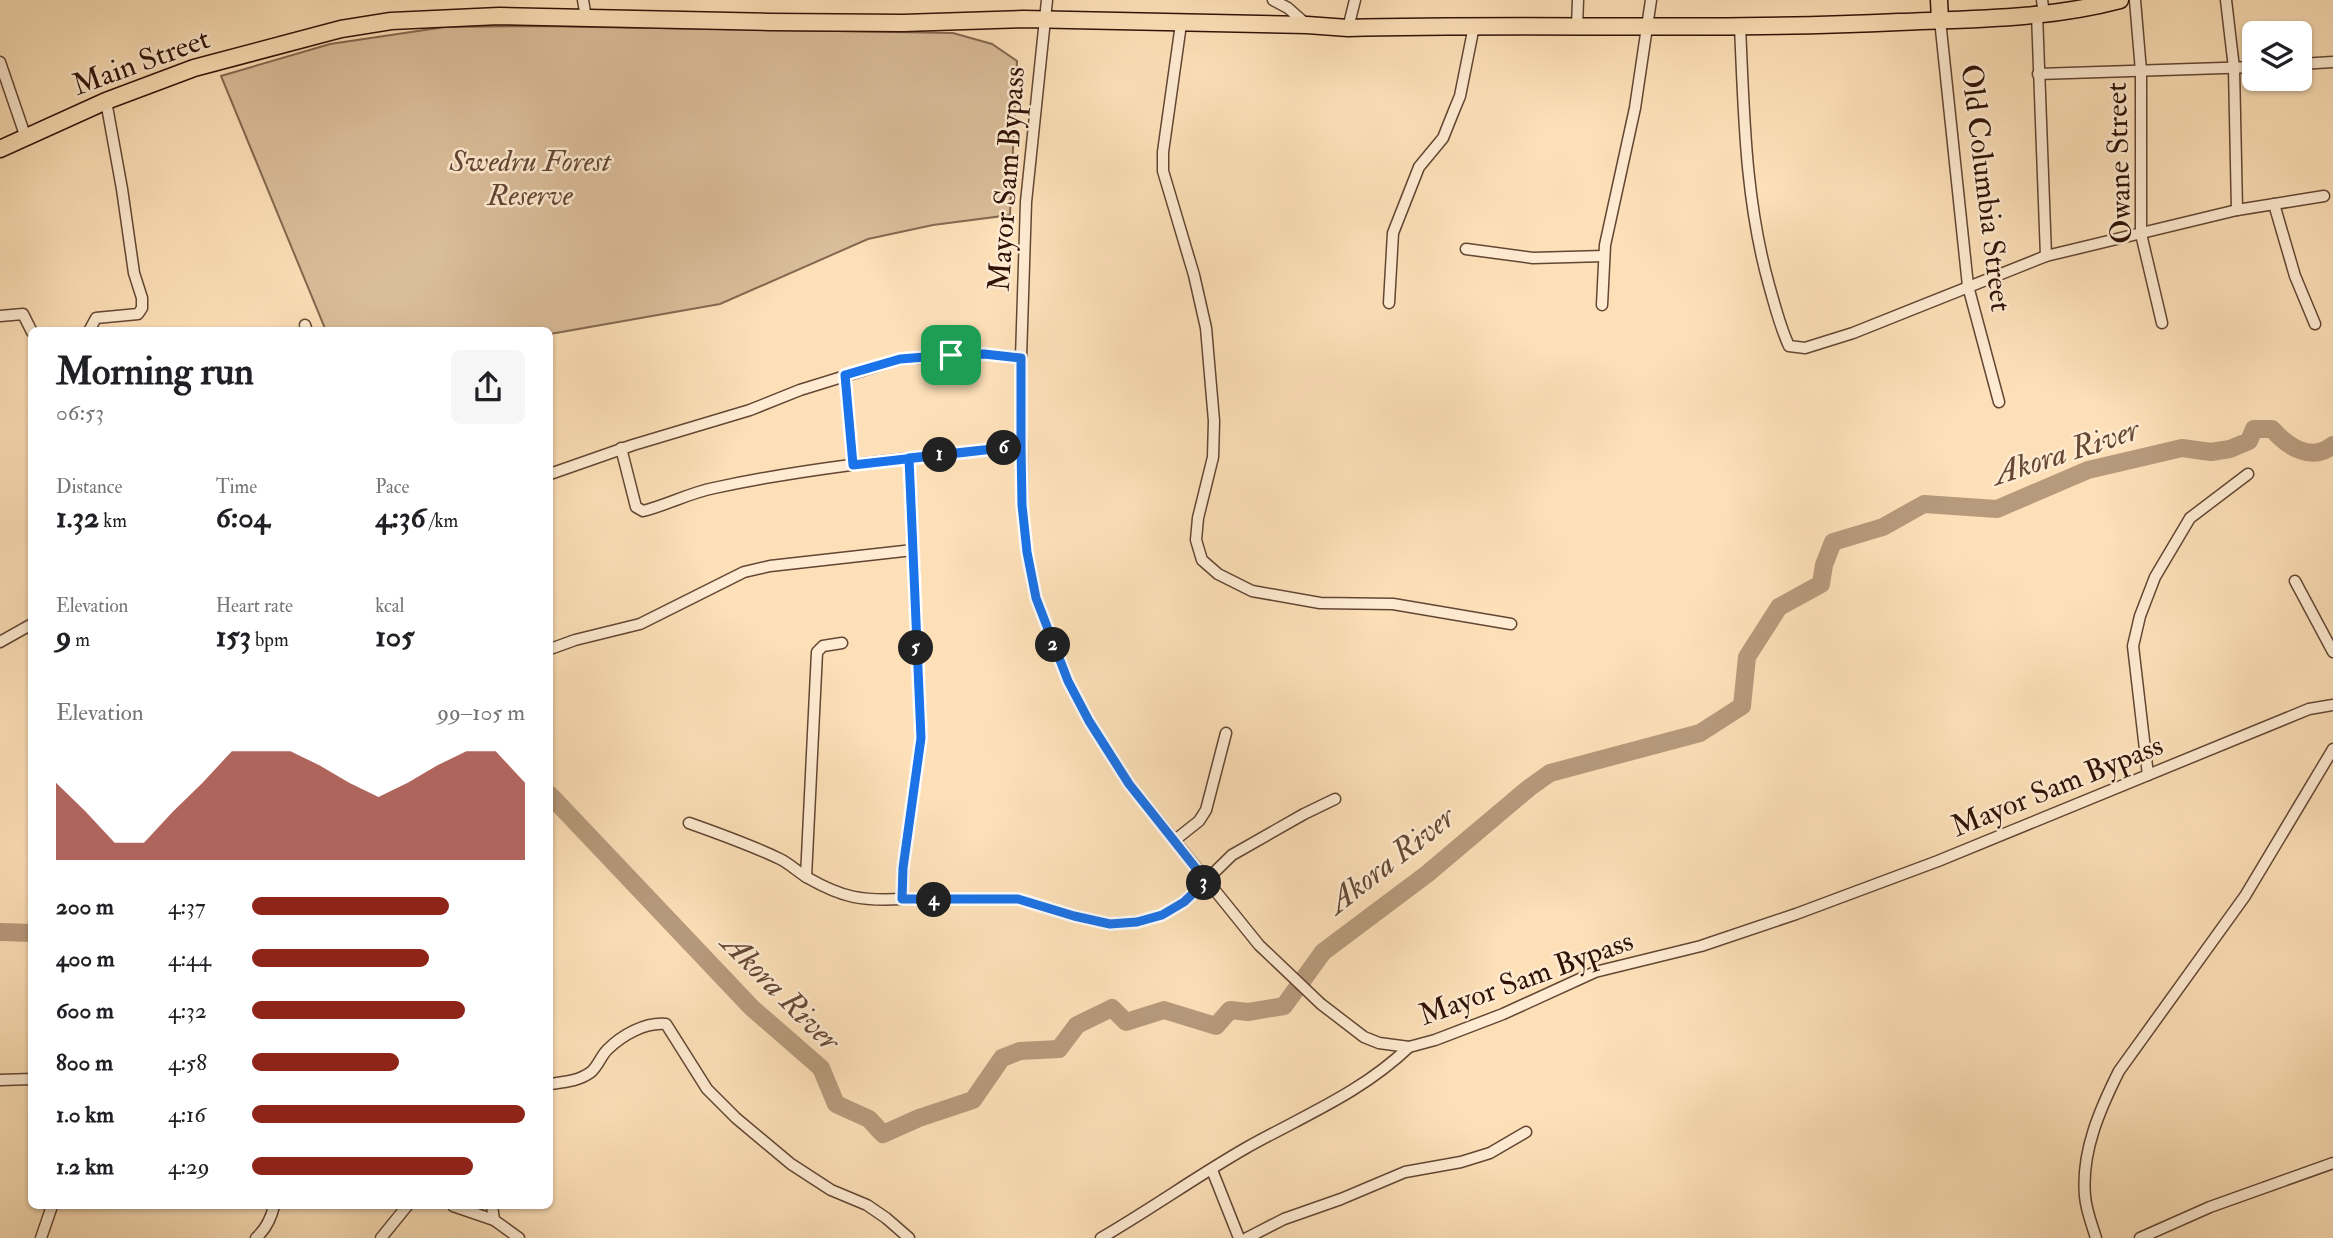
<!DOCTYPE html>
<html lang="en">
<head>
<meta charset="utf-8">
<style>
	body { margin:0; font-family:"IM FELL Double Pica",serif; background:#f6f6f6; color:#202124; height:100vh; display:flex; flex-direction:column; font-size:26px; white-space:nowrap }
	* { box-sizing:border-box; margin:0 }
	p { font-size:23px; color:#757577 }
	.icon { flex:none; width:38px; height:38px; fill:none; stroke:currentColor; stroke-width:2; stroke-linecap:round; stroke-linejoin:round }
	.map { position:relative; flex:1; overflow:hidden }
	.side { position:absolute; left:28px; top:327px; width:525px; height:882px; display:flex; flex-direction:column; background:#fff; border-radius:10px; box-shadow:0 2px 5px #0004 }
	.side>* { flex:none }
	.fabs { position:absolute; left:2242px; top:21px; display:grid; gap:14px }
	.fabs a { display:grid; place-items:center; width:70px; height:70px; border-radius:10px; background:#fff; box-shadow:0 2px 5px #0004; font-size:35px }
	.pin { position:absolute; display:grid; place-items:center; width:60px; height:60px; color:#fff; margin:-30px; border-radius:14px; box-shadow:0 4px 10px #0006 }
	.km { position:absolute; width:35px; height:35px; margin:-18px; border-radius:50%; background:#222; color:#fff; font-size:19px; line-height:35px; text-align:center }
	.round { display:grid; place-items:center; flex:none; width:74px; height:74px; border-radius:10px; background:#f6f6f6 }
	.overview { display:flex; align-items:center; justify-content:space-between; height:119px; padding:0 28px }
	h1 { font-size:38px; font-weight:700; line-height:52px }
	.stats { display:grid; grid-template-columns:repeat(3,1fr); gap:10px; height:119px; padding:7px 28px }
	.stats div { display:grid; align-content:center }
	.stats b { font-size:30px; font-weight:700 }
	.stats small { font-size:19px; font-weight:400 }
	.stats p { font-size:19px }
	.chart { height:196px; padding:14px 28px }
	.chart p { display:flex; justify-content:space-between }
	.chart svg { width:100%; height:126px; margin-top:7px; fill:#8f2418; opacity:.7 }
	ul { padding:0 28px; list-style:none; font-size:23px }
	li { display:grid; grid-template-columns:112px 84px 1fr; align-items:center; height:52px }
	li i { height:18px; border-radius:9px; background:#8f2418 }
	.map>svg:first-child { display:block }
</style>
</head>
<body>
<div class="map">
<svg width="2333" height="1238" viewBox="0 0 2333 1238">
	<rect width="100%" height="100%" fill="#fde0b8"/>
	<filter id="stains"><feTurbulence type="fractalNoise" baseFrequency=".00286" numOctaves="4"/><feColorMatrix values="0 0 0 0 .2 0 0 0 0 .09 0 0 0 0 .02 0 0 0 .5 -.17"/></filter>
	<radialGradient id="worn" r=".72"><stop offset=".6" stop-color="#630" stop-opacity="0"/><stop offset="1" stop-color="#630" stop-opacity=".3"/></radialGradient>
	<path fill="#dabd9a" stroke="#856850" stroke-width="2" d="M532 26 953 33 992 44 1017 61 1010 215 933 225 868 239 720 304 550 334V331H326L221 76 330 44 445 27Z"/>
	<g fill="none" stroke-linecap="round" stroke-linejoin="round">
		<g stroke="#b79a7c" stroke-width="18">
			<path d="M550 795 752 1008 821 1068 836 1104 869 1119 883 1134 919 1118 973 1100 1002 1058 1020 1051 1059 1049 1077 1025 1112 1008 1126 1022 1164 1010 1216 1026 1230 1010 1248 1012 1284 1006 1323 952 1427 874 1529 788 1550 773 1700 733 1742 706 1747 657 1779 607 1821 584 1824 565 1833 542 1883 527 1924 504 1997 509 2088 470 2182 448 2211 452 2230 449 2249 441 2254 429H2272C2287 446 2311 463 2333 445"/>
			<path d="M0 932 32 933"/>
		</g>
		<defs>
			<g id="minor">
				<path d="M583 0 586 18"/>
				<path d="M1047 0 1026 202 1021 358 1022 505 1027 552 1036 598 1068 681 1089 721 1129 784 1259 945 1321 1004 1364 1037 1379 1043 1409 1047 1435 1040 1503 1014 1595 972 1701 946 1796 914 1938 861 2309 709 2333 705"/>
				<path d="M1273 0 1288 8 1306 24"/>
				<path d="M2042 0 2044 14"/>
				<path d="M2135 0 2141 71V234L2162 323"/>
				<path d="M2226 0 2234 68 2237 210"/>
				<path d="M2037 14 2046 256"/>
				<path d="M1940 20 1968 286 1999 402"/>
				<path d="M1181 24 1163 152V171L1194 275 1206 328 1214 421 1213 457 1198 518 1196 540 1202 560 1218 574 1252 591 1320 603 1393 604 1511 624"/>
				<path d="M1577 26 1578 0"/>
				<path d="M1740 26C1744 115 1745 199 1769 285 1775 306 1780 327 1789 346L1805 348 1853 333 2046 256 2237 210 2324 196"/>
				<path d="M1348 28 1355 0"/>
				<path d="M0 62 26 138"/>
				<path d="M2300 64 2333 62"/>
				<path d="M2038 74 2254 67"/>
				<path d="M2274 204 2295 276 2315 324"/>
				<path d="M1466 249 1533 258 1604 256"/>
				<path d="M1389 303 1393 233 1419 167 1443 138 1453 113 1460 96 1474 26"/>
				<path d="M1602 305 1605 245 1635 108 1651 0"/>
				<path d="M0 316 23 314 32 332"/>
				<path d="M305 325 307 331"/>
				<path d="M89 331 96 318 138 314 142 308V298L134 273 122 189 106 101"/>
				<path d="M845 375 853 465"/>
				<path d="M621 448 636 507 643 511C667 505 689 493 714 488 815 466 919 457 1021 446"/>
				<path d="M909 458 921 738 903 868 902 899H1018L1074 916 1110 924 1137 922 1162 915 1184 902 1232 855 1304 814 1335 799"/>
				<path d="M550 474 633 445 750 410 800 390 900 359 984 354 1021 358"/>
				<path d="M2295 581 2333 652"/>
				<path d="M0 642 32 624"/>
				<path d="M553 648 575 640 640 624 744 572 770 566 913 550"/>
				<path d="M2148 775 2133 646 2140 616 2155 577 2190 518 2248 474"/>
				<path d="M689 823C720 834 751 845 780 859 790 864 798 872 808 878 843 898 862 901 902 899"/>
				<path d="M1175 840 1199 821 1206 810 1226 733"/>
				<path d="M806 877 817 652 823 646 842 643"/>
				<path d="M0 1080 32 1079"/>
				<path d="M550 1084C565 1082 579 1081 591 1072 598 1066 601 1056 607 1050 622 1035 645 1022 666 1024L707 1089 736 1118 791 1164 831 1190 867 1205 886 1218 909 1238"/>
				<path d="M1212 1170 1239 1238"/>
				<path d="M453 1206 494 1220"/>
				<path d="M492 1206 494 1220 519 1238"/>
				<path d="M41 1238 52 1206"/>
				<path d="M256 1238C266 1229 271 1219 274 1206"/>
				<path d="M381 1238 407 1206"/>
				<path d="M1101 1238C1151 1209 1197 1176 1246 1148 1303 1116 1361 1093 1409 1047"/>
				<path d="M1247 1238 1284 1219 1341 1199 1405 1172 1461 1162 1490 1153 1526 1132"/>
				<path d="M2096 1238C2092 1225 2086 1210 2085 1196 2081 1152 2100 1109 2119 1071L2245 896 2333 749"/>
				<path d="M2140 1238 2210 1207 2333 1163"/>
			</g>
			<g id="primary">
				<path d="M1939 0 1940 20"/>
				<path d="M0 149 106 101 194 68 341 29 391 21 499 16 770 22 903 23 1023 19 1307 25 1348 28C1532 23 1716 31 1899 22 1973 19 2049 19 2120 0"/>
			</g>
		</defs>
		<use href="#minor" stroke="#634633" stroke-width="13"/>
		<use href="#primary" stroke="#301207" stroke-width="19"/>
		<use href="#minor" stroke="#feebd1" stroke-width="10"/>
		<use href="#primary" stroke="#fde0b8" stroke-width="16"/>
	</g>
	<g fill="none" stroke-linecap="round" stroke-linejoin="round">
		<defs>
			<path id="route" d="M951 355 900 359 845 375 853 465 1021 446 1022 505 1027 552 1036 598 1068 681 1089 721 1129 784 1206 881 1184 902 1162 915 1137 922 1110 924 1074 916 1018 899H902L903 868 921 738 909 458 1021 446V358L984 354 951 355"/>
		</defs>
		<use href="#route" stroke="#fff" stroke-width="14"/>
		<use href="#route" stroke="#1a73e8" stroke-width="9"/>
	</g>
	<g text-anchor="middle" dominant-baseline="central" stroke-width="5" stroke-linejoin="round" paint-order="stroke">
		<g font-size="30" fill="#301207" stroke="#feebd1">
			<text transform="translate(141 62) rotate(-20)">Main Street</text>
			<text transform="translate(2119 163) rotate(-92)">Owane Street</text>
			<text transform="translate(1007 179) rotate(-86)">Mayor Sam Bypass</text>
			<text transform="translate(1986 188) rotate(83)">Old Columbia Street</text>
			<text transform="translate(2057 786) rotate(-22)">Mayor Sam Bypass</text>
			<text transform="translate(1526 978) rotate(-20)">Mayor Sam Bypass</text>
		</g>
		<g font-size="30" font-style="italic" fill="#634533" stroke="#feebd1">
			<text x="530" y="161">Swedru Forest<tspan x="530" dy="34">Reserve</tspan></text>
		</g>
		<g font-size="32" font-style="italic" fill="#664836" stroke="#feebd1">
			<text transform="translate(2066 452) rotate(-18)">Akora River</text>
			<text transform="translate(1391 860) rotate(-38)">Akora River</text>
			<text transform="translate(781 992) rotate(45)">Akora River</text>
		</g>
	</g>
	<rect width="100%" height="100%" filter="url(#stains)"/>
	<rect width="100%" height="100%" fill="url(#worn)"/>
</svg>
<div class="fabs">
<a><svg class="icon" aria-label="layers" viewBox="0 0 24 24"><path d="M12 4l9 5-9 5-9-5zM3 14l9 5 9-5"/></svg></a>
</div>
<div class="pin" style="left:951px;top:355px;background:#1e9e55"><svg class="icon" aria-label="arrive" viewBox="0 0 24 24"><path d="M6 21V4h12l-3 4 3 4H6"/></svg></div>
<b class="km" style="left:940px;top:455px">1</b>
<b class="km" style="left:1053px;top:645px">2</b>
<b class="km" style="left:1204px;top:883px">3</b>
<b class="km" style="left:934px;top:900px">4</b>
<b class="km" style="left:916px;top:648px">5</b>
<b class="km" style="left:1004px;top:448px">6</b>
<section class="side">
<div class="overview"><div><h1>Morning run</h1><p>06:53</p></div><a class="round"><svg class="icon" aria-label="share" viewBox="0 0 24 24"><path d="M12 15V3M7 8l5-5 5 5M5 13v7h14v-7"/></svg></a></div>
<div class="stats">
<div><p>Distance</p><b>1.32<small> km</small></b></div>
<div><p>Time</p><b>6:04</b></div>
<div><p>Pace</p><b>4:36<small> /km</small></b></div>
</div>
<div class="stats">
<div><p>Elevation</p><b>9<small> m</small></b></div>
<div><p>Heart rate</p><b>153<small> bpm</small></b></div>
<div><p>kcal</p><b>105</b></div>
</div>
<div class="chart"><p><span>Elevation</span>99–105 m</p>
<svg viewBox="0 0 160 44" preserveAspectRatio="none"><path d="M0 44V17L10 27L20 38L30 38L40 27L50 17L60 6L70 6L80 6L90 11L100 17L110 22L120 17L130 11L140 6L150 6L160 17V44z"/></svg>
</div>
<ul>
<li><b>200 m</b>4:37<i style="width:72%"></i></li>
<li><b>400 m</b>4:44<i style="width:65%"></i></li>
<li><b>600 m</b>4:32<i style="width:78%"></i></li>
<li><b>800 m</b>4:58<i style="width:54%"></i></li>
<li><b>1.0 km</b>4:16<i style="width:100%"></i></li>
<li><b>1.2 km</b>4:29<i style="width:81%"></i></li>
</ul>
</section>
</div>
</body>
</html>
